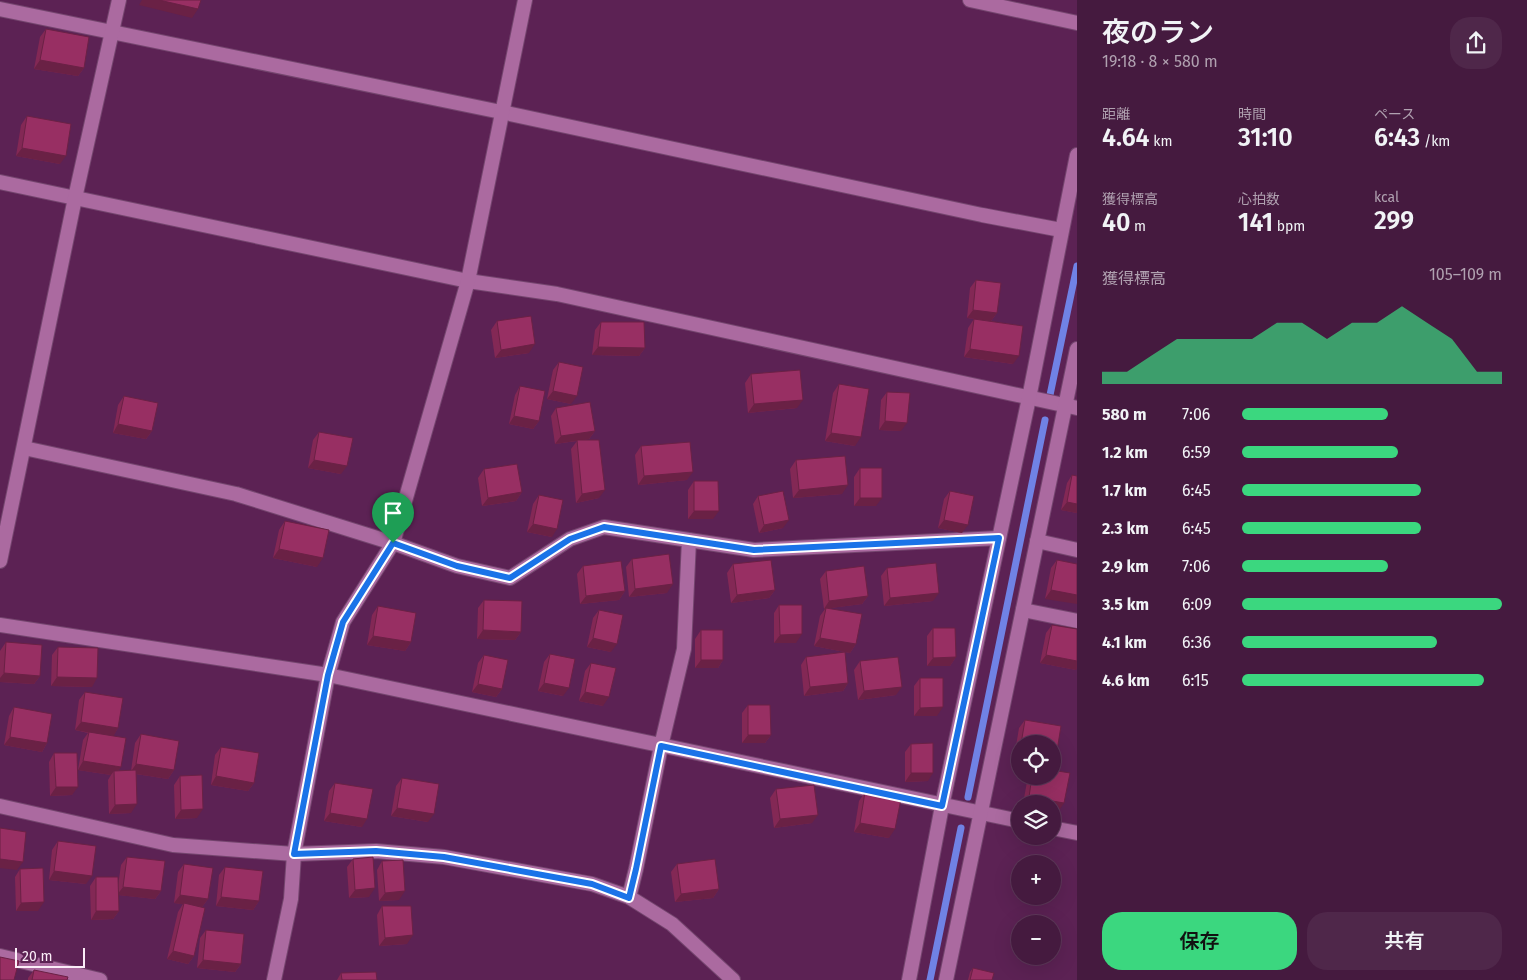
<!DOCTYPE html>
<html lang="ja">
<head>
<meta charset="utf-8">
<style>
	body { margin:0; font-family:"Fira Sans","Noto Sans JP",sans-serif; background:#4f274a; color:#f1f3f6; height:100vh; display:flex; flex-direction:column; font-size:19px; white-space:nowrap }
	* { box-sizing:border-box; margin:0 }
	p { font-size:16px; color:#b0a1b0 }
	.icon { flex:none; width:28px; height:28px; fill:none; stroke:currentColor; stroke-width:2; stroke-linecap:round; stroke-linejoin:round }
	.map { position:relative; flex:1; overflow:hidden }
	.side { display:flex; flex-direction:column; background:#451a3f; width:450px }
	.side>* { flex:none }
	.tools { position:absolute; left:1011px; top:735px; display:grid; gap:10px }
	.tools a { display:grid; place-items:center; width:50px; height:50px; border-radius:50%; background:#451a3f; box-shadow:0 5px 20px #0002,0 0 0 1px #5d3859; font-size:25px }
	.scale { position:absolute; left:15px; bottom:12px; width:70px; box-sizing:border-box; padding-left:5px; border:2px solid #fbedf8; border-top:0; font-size:14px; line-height:18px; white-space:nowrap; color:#fbedf8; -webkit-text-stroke:4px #5c2254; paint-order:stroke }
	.pin { position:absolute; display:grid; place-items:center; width:42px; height:42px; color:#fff; margin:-51px -21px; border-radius:50% 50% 50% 0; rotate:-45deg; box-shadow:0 0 5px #0007 }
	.pin .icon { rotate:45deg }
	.round { display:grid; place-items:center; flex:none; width:52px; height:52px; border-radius:20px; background:#4f274a }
	.headline { display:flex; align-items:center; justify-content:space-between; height:85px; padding:0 25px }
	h1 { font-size:28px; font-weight:600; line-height:38px }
	.figures { display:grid; grid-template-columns:repeat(3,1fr); gap:8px; height:85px; padding:5px 25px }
	.figures div { display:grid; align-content:center }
	.figures b { font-size:25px; font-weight:600 }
	.figures small { font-size:14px; font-weight:400 }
	.figures p { font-size:14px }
	.chart { height:140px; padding:10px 25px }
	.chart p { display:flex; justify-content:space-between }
	.chart svg { width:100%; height:90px; margin-top:5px; fill:#3bd77f; opacity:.7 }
	.button { display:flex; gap:10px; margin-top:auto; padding:10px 25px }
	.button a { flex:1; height:58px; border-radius:20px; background:#3bd77f; color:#111; font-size:20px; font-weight:600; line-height:58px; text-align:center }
	.button a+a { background:#4f274a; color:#f1f3f6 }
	ul { padding:0 25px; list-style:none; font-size:16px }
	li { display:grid; grid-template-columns:80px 60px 1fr; align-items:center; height:38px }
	li i { height:12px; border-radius:6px; background:#3bd77f }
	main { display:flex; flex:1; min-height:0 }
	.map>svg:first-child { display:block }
</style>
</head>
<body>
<main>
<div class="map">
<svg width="1077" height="980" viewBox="0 0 1077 980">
	<rect width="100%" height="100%" fill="#5c2254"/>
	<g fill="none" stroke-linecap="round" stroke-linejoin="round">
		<g stroke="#7082e5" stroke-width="7">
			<path d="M1050 395 1077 266"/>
			<path d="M968 797 1045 420"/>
			<path d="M930 980 961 828"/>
		</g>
		<defs>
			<g id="minor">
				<path d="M970 0 1077 23"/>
				<path d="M0 9 501 112 982 215 1061 230"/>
				<path d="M0 182 468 281 557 294 1077 408"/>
				<path d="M24 448 236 494 393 543 457 566 510 578 570 539 604 527 754 550 999 538"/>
				<path d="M1037 541 1077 550"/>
				<path d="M0 561 75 198 119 0"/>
				<path d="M1023 610 1077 621"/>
				<path d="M0 625 328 675 1020 821"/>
				<path d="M0 806 173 845 294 854 376 851 444 857 592 884 629 897 672 924 733 980"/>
				<path d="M1052 828 1077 833"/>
				<path d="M629 897 636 869 661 746 684 649 689 540"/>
				<path d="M0 956 100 980"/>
				<path d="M274 980 291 899 294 854 328 675 343 622 393 543 468 281 525 0"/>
				<path d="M909 980 942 806 1029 398 1077 155"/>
				<path d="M946 980 1077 349"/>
			</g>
		</defs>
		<use href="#minor" stroke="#74456e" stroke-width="16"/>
		<use href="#minor" stroke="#ab6aa0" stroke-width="14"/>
	</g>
	<g fill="#832855">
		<path d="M46 29 84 68 78 76 34 69 40 37Z"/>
		<path d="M27 116 60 164 16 156 21 125Z"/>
		<path d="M976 280 997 313 991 321 967 318 970 288Z"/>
		<path d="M974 319 1013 364 964 357 968 328Z"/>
		<path d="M497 321 529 353 495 358 491 330Z"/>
		<path d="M601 322 645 348 639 356 592 355 595 330Z"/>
		<path d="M559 362 571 404 547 399 553 370Z"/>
		<path d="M751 374 797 408 748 413 745 383Z"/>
		<path d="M839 384 855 446 825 441 833 393Z"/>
		<path d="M520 386 539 421 533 429 509 424 515 395Z"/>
		<path d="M887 392 901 431 879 430 881 400Z"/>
		<path d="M124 396 152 431 146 439 113 433 118 405Z"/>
		<path d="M556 408 595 431 589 439 581 440 599 498 576 503 571 449 577 441 555 444 551 416Z"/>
		<path d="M319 432 341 474 308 468 313 440Z"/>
		<path d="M641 446 687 480 638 485 635 455Z"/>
		<path d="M796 460 842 494 793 498 790 469Z"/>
		<path d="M860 468 876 506H854V477Z"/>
		<path d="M484 469 522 492 516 501 482 506 478 478Z"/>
		<path d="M1072 475 1077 513 1061 510 1067 483Z"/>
		<path d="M694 481 713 519H688V490Z"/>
		<path d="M950 491 962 533 938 528 944 499Z"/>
		<path d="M539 495 552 537 527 532 533 504Z"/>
		<path d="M758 496 783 528 759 533 753 504Z"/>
		<path d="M285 521 317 567 273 558 279 530Z"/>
		<path d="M632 559 667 593 629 597 626 567Z"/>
		<path d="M1057 560 1077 564 1045 599 1051 568Z"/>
		<path d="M733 564 775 590 769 598 731 603 727 573Z"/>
		<path d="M583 566 625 591 619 600 580 604 577 574Z"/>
		<path d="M887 568 933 601 884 606 881 576Z"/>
		<path d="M826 571 868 596 862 604 830 608 856 644 850 653 814 646 820 616 825 609H824L820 579Z"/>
		<path d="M484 600 521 632 515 640 477 639 478 608Z"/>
		<path d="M779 605 796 643H774V613Z"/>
		<path d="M378 606 411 642 405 651 367 645 372 615Z"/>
		<path d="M599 610 611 652 587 647 593 618Z"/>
		<path d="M1052 625 1076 670 1040 663 1046 633Z"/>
		<path d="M933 628 956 657 950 666H927V636Z"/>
		<path d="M701 630 723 660 718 668H695V639Z"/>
		<path d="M6 642 40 676 34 684 0 682V651Z"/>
		<path d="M58 647 92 687 51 686 52 655Z"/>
		<path d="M550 654 563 696 538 691 544 662Z"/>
		<path d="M484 655 502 689 496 697 472 692 478 663Z"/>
		<path d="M806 657 848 683 843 691 804 696 801 665Z"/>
		<path d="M860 661 896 695 858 700 854 670Z"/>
		<path d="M591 663 603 706 579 701 585 671Z"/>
		<path d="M920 678 937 716H914V686Z"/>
		<path d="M85 692 118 728 113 736 119 771H131L135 743 141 734 174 770 168 779 136 774 131 813 109 814 108 780 111 775 78 770 72 795 50 796 49 762 54 753 78 770 83 740 88 733 75 730 79 700Z"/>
		<path d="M748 705 771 735 765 743H742V713Z"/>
		<path d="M14 707 47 743 42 752 4 745 9 716Z"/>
		<path d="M1025 720 1052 744H1020V760L1014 758 1019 728Z"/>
		<path d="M911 744 928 781 905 782V752Z"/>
		<path d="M221 747 254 783 248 791 211 785 215 755Z"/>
		<path d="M180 776 197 818 175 819 174 785Z"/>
		<path d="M1028 776H1052L1058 812 1052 811V804H1023Z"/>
		<path d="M402 778 428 822 391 816 396 786Z"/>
		<path d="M335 783 362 827 324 821 329 791Z"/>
		<path d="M776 789 812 823 774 828 770 798Z"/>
		<path d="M865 792 889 838 854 832 859 801Z"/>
		<path d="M58 841 86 884 49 880 52 850Z"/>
		<path d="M127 857 161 891 155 899 119 895V911L113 919 91 920 90 886 96 877 118 886 121 865Z"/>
		<path d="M353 859 369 897 349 898 347 867Z"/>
		<path d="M382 861 399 900 379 901 377 870Z"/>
		<path d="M184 864 208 899 202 907 196 906 194 956 188 964 167 959 178 912 183 904 174 903 178 872Z"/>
		<path d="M677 864 719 889 713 898 675 902 671 872Z"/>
		<path d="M225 867 259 901 253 910 216 906 219 875Z"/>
		<path d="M20 869 38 911H16L15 877Z"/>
		<path d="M382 906 407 944 379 946 377 915Z"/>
		<path d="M206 930 241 964 235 972 197 968 200 938Z"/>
		<path d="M973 968 992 980H968L970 972Z"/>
		<path d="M34 970 67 980H28V978Z"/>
		<path d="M341 973 377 980H337Z"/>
	</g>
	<g fill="#6a2145">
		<path d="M142 0H159L198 9 192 18 139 5Z"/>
		<path d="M40 60 84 68 78 76 34 69Z"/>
		<path d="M22 148 66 156 60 164 16 156Z"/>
		<path d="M973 310 997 313 991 321 967 318Z"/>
		<path d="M535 344 529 353 495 358 501 350Z"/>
		<path d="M598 347 645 348 639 356 592 355Z"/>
		<path d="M970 349 1019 356 1013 364 964 357Z"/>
		<path d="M553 391 577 396 571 404 547 399Z"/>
		<path d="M803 400 797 408 748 413 754 404Z"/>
		<path d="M514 416 539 421 533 429 509 424Z"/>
		<path d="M885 421 907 423 901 431 879 430Z"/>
		<path d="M118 424 152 431 146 439 113 433Z"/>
		<path d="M595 431 589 439 555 444 561 436Z"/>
		<path d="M831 433 861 437 855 446 825 441Z"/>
		<path d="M314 460 347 466 341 474 308 468Z"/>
		<path d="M693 472 687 480 638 485 644 476Z"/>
		<path d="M848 485 842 494 793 498 799 490Z"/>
		<path d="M605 490 599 498 576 503 582 494Z"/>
		<path d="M522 492 516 501 482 506 488 498Z"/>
		<path d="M860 498H882L876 506H854Z"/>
		<path d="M1067 502 1077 504V513L1061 510Z"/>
		<path d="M694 511H719L713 519H688Z"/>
		<path d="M789 520 783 528 759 533 764 525Z"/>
		<path d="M944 520 968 525 962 533 938 528Z"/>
		<path d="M533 524 557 529 552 537 527 532Z"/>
		<path d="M279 549 323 558 317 567 273 558Z"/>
		<path d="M673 584 667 593 629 597 635 589Z"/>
		<path d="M775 590 769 598 731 603 737 595Z"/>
		<path d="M1051 590 1077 595V604L1045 599Z"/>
		<path d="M625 591 619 600 580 604 586 596Z"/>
		<path d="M939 593 933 601 884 606 890 598Z"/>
		<path d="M868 596 862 604 824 609 829 601Z"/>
		<path d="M483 630 521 632 515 640 477 639Z"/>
		<path d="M802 634 796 643H774L780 635Z"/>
		<path d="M373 636 411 642 405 651 367 645Z"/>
		<path d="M593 638 617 644 611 652 587 647Z"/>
		<path d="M820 638 856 644 850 653 814 646Z"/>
		<path d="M1046 655 1077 661V669L1076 670 1040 663Z"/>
		<path d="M956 657 950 666H927L933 658Z"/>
		<path d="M701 660H723L718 668H695Z"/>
		<path d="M4 673 40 676 34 684 0 682V678Z"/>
		<path d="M57 677 97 678 92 687 51 686Z"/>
		<path d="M544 683 569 688 563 696 538 691Z"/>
		<path d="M848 683 843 691 804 696 810 687Z"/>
		<path d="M478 684 502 689 496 697 472 692Z"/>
		<path d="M902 687 896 695 858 700 864 691Z"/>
		<path d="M585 692 609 697 603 706 579 701Z"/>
		<path d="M943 707 937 716H914L920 708Z"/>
		<path d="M81 722 118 728 113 737 75 730Z"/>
		<path d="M748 735H771L765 743H742Z"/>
		<path d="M10 737 47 743 42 752 4 745Z"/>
		<path d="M1020 750V760L1014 758Z"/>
		<path d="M1052 756 1056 757 1052 761Z"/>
		<path d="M83 761 121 767 115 776 114 771 111 775 78 770Z"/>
		<path d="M136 764 174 770 168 779 130 773Z"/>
		<path d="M911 773H933L928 781 905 782Z"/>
		<path d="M216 776 254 783 248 791 211 785Z"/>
		<path d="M56 787H78L72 795 50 796Z"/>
		<path d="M1029 797 1064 803 1058 812 1052 811V804H1024Z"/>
		<path d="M137 804 131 813 109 814 115 805Z"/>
		<path d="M397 808 434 814 428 822 391 816Z"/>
		<path d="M203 809 197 818 175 819 181 810Z"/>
		<path d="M330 813 367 819 362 827 324 821Z"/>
		<path d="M818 815 812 823 774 828 780 819Z"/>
		<path d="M860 823 895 829 889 838 854 832Z"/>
		<path d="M0 859 23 862 17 870 0 868Z"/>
		<path d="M54 871 92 876 86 884 49 880Z"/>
		<path d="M123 887 161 891 155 899 117 895Z"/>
		<path d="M375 888 369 897 349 898 355 890Z"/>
		<path d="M719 889 713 898 675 902 681 894Z"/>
		<path d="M405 891 399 900 379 901 385 893Z"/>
		<path d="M180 895 208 899 202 907 174 903Z"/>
		<path d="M221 897 259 901 253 910 216 906Z"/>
		<path d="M44 902 38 911H16L21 903Z"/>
		<path d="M96 911H119L113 919 91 920Z"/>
		<path d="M413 935 407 944 379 946 385 938Z"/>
		<path d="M173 951 194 956 188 964 167 959Z"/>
		<path d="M203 960 241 964 235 972 197 968Z"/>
	</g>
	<g fill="#982f63" stroke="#6a2145">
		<path d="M159 0H201L198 9Z"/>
		<path d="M46 29 89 37 84 68 40 60Z"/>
		<path d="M27 116 71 124 66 156 22 148Z"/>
		<path d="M976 280 1001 283 997 313 973 310Z"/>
		<path d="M531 316 535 344 501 350 497 321Z"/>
		<path d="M974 319 1023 326 1019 356 970 349Z"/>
		<path d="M601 322H644L645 348 598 347Z"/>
		<path d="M559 362 583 367 577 396 553 391Z"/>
		<path d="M800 370 803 400 754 404 751 374Z"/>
		<path d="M839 384 869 389 861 437 831 433Z"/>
		<path d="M520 386 545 391 539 421 514 416Z"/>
		<path d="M887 392 910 393 907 423 885 421Z"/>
		<path d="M124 396 158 403 152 431 118 424Z"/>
		<path d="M590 402 595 431 561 436 556 408Z"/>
		<path d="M319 432 353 438 347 466 314 460Z"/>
		<path d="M577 440H599L605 490 582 494Z"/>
		<path d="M690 442 693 472 644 476 641 446Z"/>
		<path d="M845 456 848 485 799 490 796 460Z"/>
		<path d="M517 464 522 492 488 498 484 469Z"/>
		<rect x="860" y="468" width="22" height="30"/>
		<path d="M1072 475 1077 476V504L1067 502Z"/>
		<path d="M694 481H718L719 511H694Z"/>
		<path d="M783 491 789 520 764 525 758 496Z"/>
		<path d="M950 491 974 496 968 525 944 520Z"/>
		<path d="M539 495 563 500 557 529 533 524Z"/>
		<path d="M285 521 329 530 323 558 279 549Z"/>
		<path d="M669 554 673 584 635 589 632 559Z"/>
		<path d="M771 560 775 590 737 595 733 564Z"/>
		<path d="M1057 560 1077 564V595L1051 590Z"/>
		<path d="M621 561 625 591 586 596 583 566Z"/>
		<path d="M936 563 939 593 890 598 887 568Z"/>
		<path d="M864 566 868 596 829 601 826 571Z"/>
		<path d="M484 600 522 601 521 632 483 630Z"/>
		<path d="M779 605H802V634L780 635Z"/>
		<path d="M378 606 416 613 411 642 373 636Z"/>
		<path d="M826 608 862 614 856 644 820 638Z"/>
		<path d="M599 610 623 615 617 644 593 638Z"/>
		<path d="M1052 625 1077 629V661L1046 655Z"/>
		<path d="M933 628H955L956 657 933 658Z"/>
		<rect x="701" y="630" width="22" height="30"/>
		<path d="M6 642 42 645 40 676 4 673Z"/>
		<path d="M58 647 98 648 97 678 57 677Z"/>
		<path d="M845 652 848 683 810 687 806 657Z"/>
		<path d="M550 654 575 659 569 688 544 683Z"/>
		<path d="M484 655 508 660 502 689 478 684Z"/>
		<path d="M898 657 902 687 864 691 860 661Z"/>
		<path d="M591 663 616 668 609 697 585 692Z"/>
		<path d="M920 678H943V707L920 708Z"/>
		<path d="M85 692 123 698 118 728 81 722Z"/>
		<path d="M748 705H770L771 735H748Z"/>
		<path d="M14 707 52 714 47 743 10 737Z"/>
		<path d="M1025 720 1061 726 1056 757 1052 756V744H1021Z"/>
		<path d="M89 732 126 738 121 767 83 761Z"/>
		<path d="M141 734 179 741 174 770 136 764Z"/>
		<path d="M933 743V773H911V744Z"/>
		<path d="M221 747 259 753 254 783 216 776Z"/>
		<path d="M54 753H77L78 787H56Z"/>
		<path d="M136 770 137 804 115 805 114 771Z"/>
		<path d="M1052 770 1070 773 1064 803 1029 797 1032 776H1052Z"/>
		<path d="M202 775 203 809 181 810 180 776Z"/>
		<path d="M402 778 439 784 434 814 397 808Z"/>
		<path d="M335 783 373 789 367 819 330 813Z"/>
		<path d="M814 785 818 815 780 819 776 789Z"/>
		<path d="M865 792 901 799 895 829 860 823Z"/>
		<path d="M0 828 26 832 23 862 0 859Z"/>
		<path d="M58 841 96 846 92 876 54 871Z"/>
		<path d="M127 857 165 861 161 891 123 887Z"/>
		<path d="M373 857 375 888 355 890 353 859Z"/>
		<path d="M715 859 719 889 681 894 677 864Z"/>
		<path d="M403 860 405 891 385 893 382 861Z"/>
		<path d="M184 864 213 868 208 899 180 895Z"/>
		<path d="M225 867 263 871 259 901 221 897Z"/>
		<path d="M43 868 44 902 21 903 20 869Z"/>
		<path d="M96 877H118L119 911H96Z"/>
		<path d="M184 903 205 908 194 956 173 951Z"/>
		<path d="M382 906H411L413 935 385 938Z"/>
		<path d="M206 930 244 934 241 964 203 960Z"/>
		<path d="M0 957 19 961 14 980H0Z"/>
		<path d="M973 968 994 973 992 980H970Z"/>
		<path d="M34 970 68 977 67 980H32Z"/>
		<path d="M376 972 377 980H342L341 973Z"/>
	</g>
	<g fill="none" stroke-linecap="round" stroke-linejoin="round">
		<defs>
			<path id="route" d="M604 527 754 550 999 538 942 806 661 746 636 869 629 898 592 884 444 857 376 851 294 854 328 675 343 622 393 543 457 566 510 578 570 539Z"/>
		</defs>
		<use href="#route" stroke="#fff" stroke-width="10"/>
		<use href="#route" stroke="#1a73e8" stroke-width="6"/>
	</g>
</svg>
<div class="tools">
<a><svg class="icon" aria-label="locate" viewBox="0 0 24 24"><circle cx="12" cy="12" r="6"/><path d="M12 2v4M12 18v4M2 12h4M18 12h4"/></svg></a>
<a><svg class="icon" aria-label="layers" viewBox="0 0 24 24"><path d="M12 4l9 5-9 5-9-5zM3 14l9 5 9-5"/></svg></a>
<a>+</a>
<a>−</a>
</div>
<div class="scale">20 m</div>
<div class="pin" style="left:393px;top:543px;background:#1e9e55"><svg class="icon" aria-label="arrive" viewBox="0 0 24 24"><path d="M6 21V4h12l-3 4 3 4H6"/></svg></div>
</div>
<section class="side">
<div class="headline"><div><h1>夜のラン</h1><p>19:18 · 8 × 580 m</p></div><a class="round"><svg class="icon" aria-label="share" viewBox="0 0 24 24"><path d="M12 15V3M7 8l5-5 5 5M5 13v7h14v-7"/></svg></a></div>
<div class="figures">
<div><p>距離</p><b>4.64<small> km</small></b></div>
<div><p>時間</p><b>31:10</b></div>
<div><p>ペース</p><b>6:43<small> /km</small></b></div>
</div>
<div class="figures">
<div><p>獲得標高</p><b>40<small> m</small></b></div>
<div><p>心拍数</p><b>141<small> bpm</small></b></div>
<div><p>kcal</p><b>299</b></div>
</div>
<div class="chart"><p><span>獲得標高</span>105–109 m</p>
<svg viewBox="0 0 160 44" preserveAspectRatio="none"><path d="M0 44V38L10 38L20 30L30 22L40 22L50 22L60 22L70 14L80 14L90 22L100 14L110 14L120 6L130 14L140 22L150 38L160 38V44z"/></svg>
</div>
<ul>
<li><b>580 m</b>7:06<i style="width:56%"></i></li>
<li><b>1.2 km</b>6:59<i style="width:60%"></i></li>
<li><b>1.7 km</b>6:45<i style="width:69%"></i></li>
<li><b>2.3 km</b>6:45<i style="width:69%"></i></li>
<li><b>2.9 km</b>7:06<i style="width:56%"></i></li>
<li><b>3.5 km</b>6:09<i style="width:100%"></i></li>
<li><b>4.1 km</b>6:36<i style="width:75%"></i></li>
<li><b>4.6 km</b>6:15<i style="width:93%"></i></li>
</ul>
<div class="button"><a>保存</a><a>共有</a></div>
</section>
</main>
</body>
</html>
